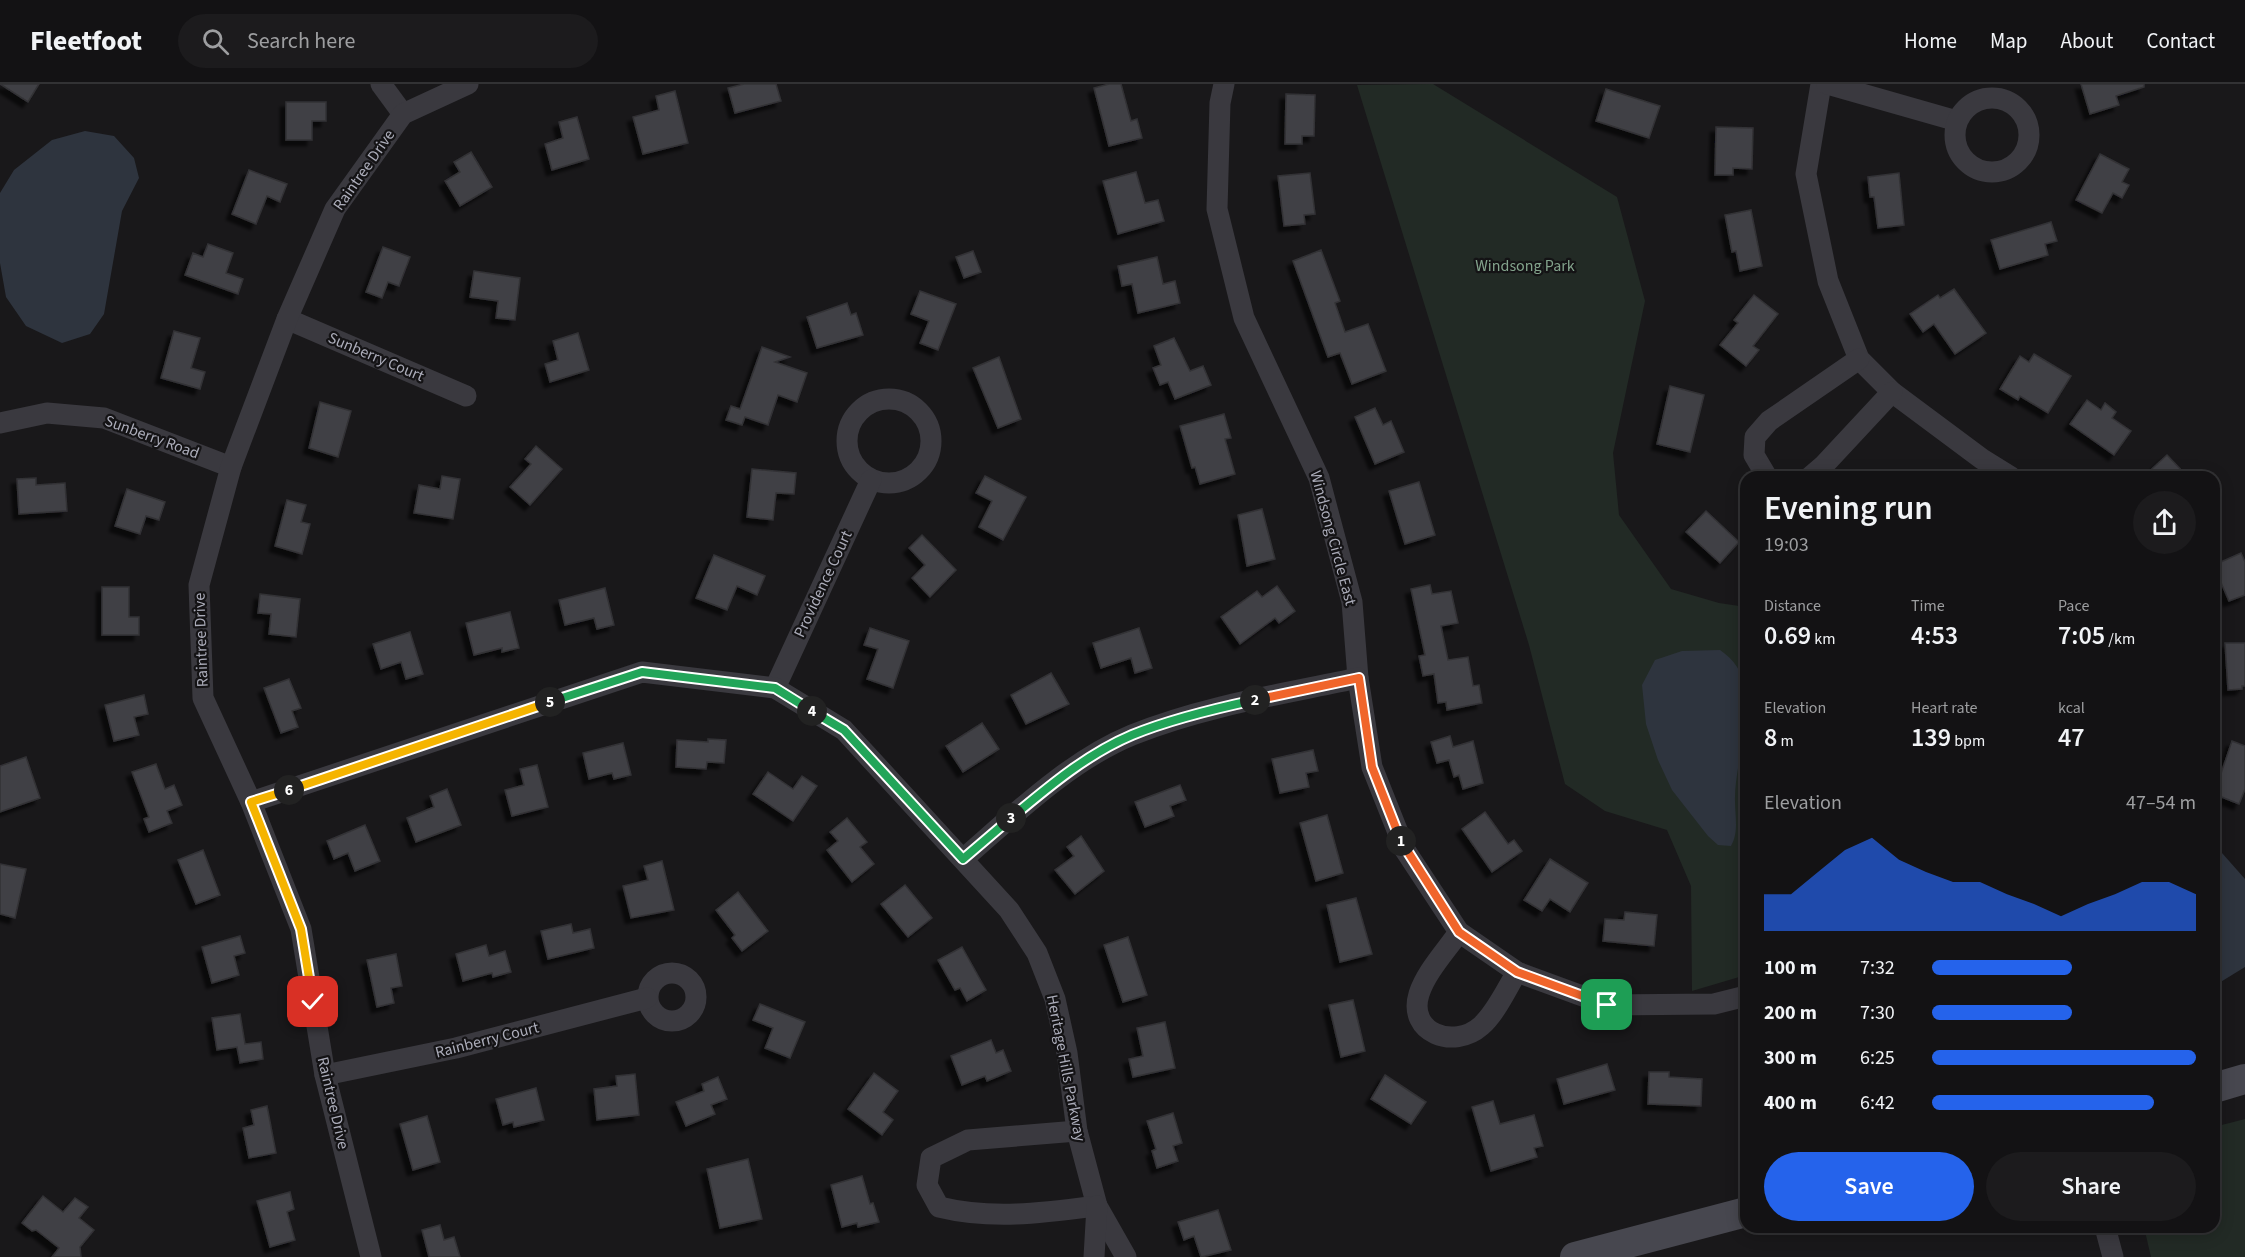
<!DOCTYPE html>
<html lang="en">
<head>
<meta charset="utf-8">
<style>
	body { margin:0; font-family:"Source Sans 3",sans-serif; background:#1c1b1d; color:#f1f3f6; height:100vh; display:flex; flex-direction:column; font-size:22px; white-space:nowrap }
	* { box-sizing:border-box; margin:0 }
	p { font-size:20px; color:#9d9ea0 }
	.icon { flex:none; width:33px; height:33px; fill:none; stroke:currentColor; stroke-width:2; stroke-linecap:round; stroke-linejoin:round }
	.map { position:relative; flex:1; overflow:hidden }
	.drawer { position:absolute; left:1740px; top:387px; width:480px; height:762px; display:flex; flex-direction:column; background:#131214; border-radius:18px; box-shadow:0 3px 15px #0003,0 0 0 2px #323234 }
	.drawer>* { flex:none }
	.pin { position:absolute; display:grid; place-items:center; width:51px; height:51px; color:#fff; margin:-26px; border-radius:12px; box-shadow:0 3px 9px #0006 }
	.km { position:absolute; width:30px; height:30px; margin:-15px; border-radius:50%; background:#222; color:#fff; font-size:16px; line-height:30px; text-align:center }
	.round { display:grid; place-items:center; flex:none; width:63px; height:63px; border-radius:32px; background:#1c1b1d }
	.headline { display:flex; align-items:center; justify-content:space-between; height:102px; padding:0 24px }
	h1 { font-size:33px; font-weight:600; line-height:45px }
	.figures { display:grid; grid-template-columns:repeat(3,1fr); gap:9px; height:102px; padding:6px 24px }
	.figures div { display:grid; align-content:center }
	.figures b { font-size:26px; font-weight:600 }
	.figures small { font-size:16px; font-weight:400 }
	.figures p { font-size:16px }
	.chart { height:168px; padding:12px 24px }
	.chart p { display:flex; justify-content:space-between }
	.chart svg { width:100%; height:108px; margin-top:6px; fill:#2563eb; opacity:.7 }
	.primary-button { display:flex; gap:12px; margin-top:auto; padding:12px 24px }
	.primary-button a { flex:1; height:69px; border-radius:36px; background:#2563eb; color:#fff; font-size:24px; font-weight:600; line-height:69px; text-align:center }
	.primary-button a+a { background:#1c1b1d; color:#f1f3f6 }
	ul { padding:0 24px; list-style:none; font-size:20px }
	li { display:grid; grid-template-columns:96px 72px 1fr; align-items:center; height:45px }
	li i { height:15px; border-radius:8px; background:#2563eb }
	header { display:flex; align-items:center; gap:36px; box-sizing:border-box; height:84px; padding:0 30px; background:#131214; border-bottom:2px solid #323234 }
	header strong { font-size:28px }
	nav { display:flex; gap:33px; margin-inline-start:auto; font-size:21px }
	.search { width:420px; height:54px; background:#1c1b1d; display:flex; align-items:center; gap:15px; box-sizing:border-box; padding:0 21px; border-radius:33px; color:#9d9ea0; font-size:22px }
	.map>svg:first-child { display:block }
</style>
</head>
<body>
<header>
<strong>Fleetfoot</strong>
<div class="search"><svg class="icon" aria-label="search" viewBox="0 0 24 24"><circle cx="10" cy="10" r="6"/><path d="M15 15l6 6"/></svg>Search here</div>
<nav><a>Home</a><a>Map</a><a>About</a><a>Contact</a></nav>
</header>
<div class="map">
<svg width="2245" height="1173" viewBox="0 0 2245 1173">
	<defs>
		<filter id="shadow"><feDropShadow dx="-5.5" dy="5.5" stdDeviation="1.5" flood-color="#0009"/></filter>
	</defs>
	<rect width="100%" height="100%" fill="#19181a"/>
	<g fill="#222a25">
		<path d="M1433 0 1617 113 1645 217 1613 369 1619 431 1671 505 1719 519 1746 523V891L1692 907 1691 802 1667 746 1605 727 1565 700 1529 561 1357 1Z"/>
		<path d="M2245 1035V1173H2151L2144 1143H2214V1043Z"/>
	</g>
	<g fill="#2e343e">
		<path d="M85 47 114 52 134 74 139 94 122 127 104 230 90 250 62 259 26 242 6 213 0 179V109L14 86 52 56Z"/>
		<path d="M1720 566C1734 576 1741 586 1746 603 1753 632 1734 683 1735 717 1735 733 1739 748 1731 762L1718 761 1708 752 1672 706 1658 676 1646 640 1642 601 1655 576 1682 567Z"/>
		<path d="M2214 760 2245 795V883L2214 902Z"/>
	</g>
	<g fill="#404044" stroke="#333236" stroke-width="1.5" filter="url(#shadow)">
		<path d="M0 0H39L28 18Z"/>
		<path d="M744 0H776L781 17 735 29 728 4Z"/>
		<path d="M1109 0H1121L1131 37 1137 35 1142 54 1109 62 1094 4Z"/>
		<path d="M2081 0H2144V3L2116 12 2119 21 2090 30Z"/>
		<path d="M1606 5 1660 22 1649 54 1596 37Z"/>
		<path d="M675 7 688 59 643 70 633 33 659 26 656 12Z"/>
		<path d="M1286 10 1315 11 1314 52H1302V60H1285Z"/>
		<path d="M286 18H326V37H312V56H286Z"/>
		<path d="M577 33 589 75 552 86 545 60 563 54 559 38Z"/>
		<path d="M1716 43 1753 44 1752 85 1733 84V91H1715Z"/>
		<path d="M471 68 492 103 460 122 445 97 460 88 454 78Z"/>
		<path d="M2100 70 2129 85 2122 98 2129 101 2122 114 2113 109 2102 129 2076 116Z"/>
		<path d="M249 86 287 100 280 118 267 112 256 140 232 130Z"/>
		<path d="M1136 88 1145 119 1158 116 1164 137 1118 150 1103 97Z"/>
		<path d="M1310 89 1315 130 1304 131 1305 140 1284 142 1278 92Z"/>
		<path d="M1899 89 1904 141 1878 144 1874 113H1870L1868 93Z"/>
		<path d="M1751 126 1762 182 1740 187 1736 167 1732 168 1725 131Z"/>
		<path d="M2051 138 2057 157 2045 160 2048 171 2000 185 1991 156Z"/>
		<path d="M208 160 233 169 226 189 243 195 238 210 185 191 193 169 203 173Z"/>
		<path d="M383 163 410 173 399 202 388 198 382 214 366 208Z"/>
		<path d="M1321 166 1340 217 1335 219 1345 248 1368 240 1386 287 1352 300 1340 269 1328 273 1293 177Z"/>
		<path d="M973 167 981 188 964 194 956 173Z"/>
		<path d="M1157 173 1163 200 1175 197 1180 219 1138 229 1132 200 1122 202 1118 182Z"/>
		<path d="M474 187 520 194 515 236 496 234 498 217 470 213Z"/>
		<path d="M1954 205 1986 249 1955 270 1934 240 1923 248 1910 230 1938 211 1940 214Z"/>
		<path d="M920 207 956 220 938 266 920 259 929 237 911 230Z"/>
		<path d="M1754 211 1778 230 1753 262 1759 266 1746 282 1720 261 1738 239 1734 236Z"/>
		<path d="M847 219 851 231 856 229 863 251 817 264 807 233Z"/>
		<path d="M174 247 200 254 191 284 205 288 200 305 161 294Z"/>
		<path d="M578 249 589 286 550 298 545 280 558 276 553 257Z"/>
		<path d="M1174 254 1190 287 1203 282 1211 301 1175 315 1168 298 1160 301 1153 284 1161 281 1154 262Z"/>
		<path d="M762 263 790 273 775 278 807 289 797 318 778 311 768 341 745 333 742 341 726 336 731 322 740 325Z"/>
		<path d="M2034 270 2071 292 2048 329 2020 312 2018 316 2000 305 2020 272 2029 278Z"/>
		<path d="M999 273 1021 335 998 344 973 284Z"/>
		<path d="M1670 302 1704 311 1690 368 1657 360Z"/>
		<path d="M2087 316 2101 326 2105 319 2116 328 2112 334 2131 347 2114 371 2070 340Z"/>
		<path d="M320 318 351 327 338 373 309 364Z"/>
		<path d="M1375 324 1383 341 1391 337 1404 368 1375 380 1355 333Z"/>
		<path d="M1224 330 1231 354 1225 355 1235 390 1200 400 1195 383 1192 384 1180 342Z"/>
		<path d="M536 362 562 385 530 421 510 403 531 380 525 375Z"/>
		<path d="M2167 371 2188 393H2143Z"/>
		<path d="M752 385 796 389 794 410 776 409 773 436 747 433Z"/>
		<path d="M442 392 460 395 453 435 414 429 419 401 440 405Z"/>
		<path d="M985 392 1026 413 1003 456 979 443 992 417 976 409Z"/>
		<path d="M36 394V401L65 399 67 427 19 430 17 395Z"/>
		<path d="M1419 398 1435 451 1405 460 1389 407Z"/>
		<path d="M127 405 165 418 159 436 146 432 140 450 115 442Z"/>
		<path d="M287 416 306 421 301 438 310 440 302 470 275 462Z"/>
		<path d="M1262 425 1275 475 1247 482 1238 431Z"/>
		<path d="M1706 427 1739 458 1720 479 1686 448Z"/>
		<path d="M922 451 956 486 930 513 912 494 925 481 909 464Z"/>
		<path d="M2241 469 2245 478V511L2229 517 2219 494 2214 497V481Z"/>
		<path d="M714 471 765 492 757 511 737 502 727 526 696 514Z"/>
		<path d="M1430 501 1432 510 1451 507 1458 539 1441 542 1448 576 1468 573 1473 602 1479 601 1482 619 1447 626 1446 618 1438 619 1434 590 1423 592 1419 572 1425 571 1411 505Z"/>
		<path d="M1277 502 1295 527 1279 539 1275 534 1240 560 1221 533 1257 507 1262 513Z"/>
		<path d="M102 503H129V533H139V551H102Z"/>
		<path d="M605 504 614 541 597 545 594 534 565 541 559 516Z"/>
		<path d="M260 510 300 515 296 553 269 550 271 530 258 529Z"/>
		<path d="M510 528 519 564 502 568V564L474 571 466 539Z"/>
		<path d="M870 544 909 557 893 604 867 595 878 565 864 561Z"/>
		<path d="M1139 544 1152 584 1135 589 1131 574 1101 584 1093 559Z"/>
		<path d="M410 548 423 590 406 595 401 578 381 585 373 560Z"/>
		<path d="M2225 559H2245V602H2242V605L2228 606Z"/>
		<path d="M1051 589 1069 620 1026 640 1011 611Z"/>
		<path d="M289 595 301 624 292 627 298 643 281 649 264 604Z"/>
		<path d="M144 611 148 630 134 633 139 651 114 657 105 621Z"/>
		<path d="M982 639 999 665 963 688 946 662Z"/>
		<path d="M1450 652 1453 663 1473 657 1483 699 1463 705 1459 691 1454 693 1449 676 1437 679 1431 658Z"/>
		<path d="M708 655 726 656 724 679 707 678 706 685 676 683 677 656 708 658Z"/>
		<path d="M2232 657 2245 662V705L2239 720 2214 710Z"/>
		<path d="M623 659 631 691 614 695 612 689 589 695 583 669Z"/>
		<path d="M1313 666 1318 687 1306 689 1309 703 1280 709 1272 675Z"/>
		<path d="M26 673 40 714 0 728V682Z"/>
		<path d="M156 680 165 705 174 701 182 721 167 727 172 739 149 748 144 735 149 733 132 688Z"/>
		<path d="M537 681 548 723 512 732 505 706 524 701 520 685Z"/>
		<path d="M768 688 793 705 802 692 817 702 793 737 753 710Z"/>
		<path d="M1180 701 1186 716 1170 722 1174 732 1145 743 1135 718Z"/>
		<path d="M447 705 461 741 416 758 407 734 434 723 430 712Z"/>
		<path d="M1485 728 1508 760 1514 756 1522 767 1492 788 1462 745Z"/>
		<path d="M1327 731 1343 789 1316 797 1300 739Z"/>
		<path d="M847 734 867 758 860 763 874 780 852 798 827 766 838 757 830 748Z"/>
		<path d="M365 741 380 777 355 787 348 769 334 775 327 757Z"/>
		<path d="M1081 752 1104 787 1075 810 1055 786 1074 772 1067 763Z"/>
		<path d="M203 766 220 811 196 820 178 776Z"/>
		<path d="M1550 775 1588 799 1570 828 1550 815 1542 827 1524 816Z"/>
		<path d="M662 777 674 826 631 834 623 802 648 796 644 782Z"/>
		<path d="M0 780 26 785 15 834 0 830Z"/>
		<path d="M905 801 932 834 908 853 881 820Z"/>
		<path d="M738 808 768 847 742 867 732 854 735 851 716 826Z"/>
		<path d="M1356 814 1372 870 1340 878 1327 821Z"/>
		<path d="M1625 828 1657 831 1654 862 1603 857 1605 835 1624 836Z"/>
		<path d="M571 840 573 849 590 845 594 864 548 875 541 847Z"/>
		<path d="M240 852 245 869 234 872 239 891 212 899 202 863Z"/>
		<path d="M1128 853 1147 911 1123 918 1104 861Z"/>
		<path d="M486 861 489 872 505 867 511 888 493 893 492 889 463 897 456 870Z"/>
		<path d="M962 863 986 906 967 917 960 904 955 906 938 876Z"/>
		<path d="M396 870 402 902 391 904 394 919 377 923 367 876Z"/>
		<path d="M1353 916 1365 967 1341 973 1329 921Z"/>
		<path d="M760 920 805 938 790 974 765 964 773 944 753 936Z"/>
		<path d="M240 930 245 960 261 958 263 975 240 979 237 963 217 966 212 934Z"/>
		<path d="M1165 938 1175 984 1133 993 1129 975 1143 972 1137 944Z"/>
		<path d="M991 956 996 969 1003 966 1011 987 987 997 985 992 962 1001 951 972Z"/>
		<path d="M1607 980 1615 1006 1564 1020 1557 995Z"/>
		<path d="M1649 988H1669V993L1702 995 1701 1022 1648 1020Z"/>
		<path d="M874 989 898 1007 883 1028 893 1036 882 1051 848 1025Z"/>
		<path d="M635 990 639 1031 597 1036 594 1005 617 1002 616 992Z"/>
		<path d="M1385 991 1426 1018 1411 1040 1371 1015Z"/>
		<path d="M718 993 727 1015 711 1021 715 1030 686 1042 676 1018 704 1007 702 1000Z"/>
		<path d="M536 1004 544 1036 514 1043 513 1038 503 1041 496 1015Z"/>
		<path d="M1493 1017 1500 1040 1534 1031 1543 1062 1534 1064 1537 1073 1491 1087 1472 1023Z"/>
		<path d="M267 1022 276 1069 249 1074 243 1044 254 1041 251 1026Z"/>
		<path d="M1173 1029 1182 1059 1173 1062 1178 1077 1157 1084 1152 1067 1156 1065 1147 1037Z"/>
		<path d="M427 1032 440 1078 413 1086 400 1040Z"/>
		<path d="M748 1075 762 1135 720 1144 707 1085Z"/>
		<path d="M862 1092 870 1120 873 1119 879 1138 858 1143 857 1139 842 1143 831 1101Z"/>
		<path d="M290 1108 294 1125 287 1128 295 1156 270 1163 257 1117Z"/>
		<path d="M43 1112 63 1128 75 1114 88 1123 79 1134 94 1146 80 1163 81 1173H52L59 1164 36 1146 32 1147 22 1139Z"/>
		<path d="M1218 1126 1231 1166 1201 1173 1194 1152 1184 1156 1178 1138Z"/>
		<path d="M440 1141 444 1156 454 1153 460 1173H429L422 1146Z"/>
	</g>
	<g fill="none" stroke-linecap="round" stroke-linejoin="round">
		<g stroke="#3a393f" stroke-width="21">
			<path d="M381 0 403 30"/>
			<path d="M1224 0 1220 19 1217 125 1244 234 1319 394 1352 518 1358 594 1372 683 1405 766 1459 848 1517 888 1607 921 1714 920 1746 912"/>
			<path d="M1821 0 1806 90 1828 197 1859 275 1892 308 1982 375 2011 393"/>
			<path d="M1827 0 1957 37"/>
			<circle cx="1992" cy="51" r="37"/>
			<path d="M287 235 466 312"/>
			<circle cx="889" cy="357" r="42"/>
			<path d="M0 339 47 329 104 334 231 383"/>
			<path d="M1767 393 1754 371 1755 353 1769 337 1859 275"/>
			<path d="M1810 393 1824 381 1892 308"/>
			<path d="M775 604 871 396"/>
			<path d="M251 718 642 588 775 604 844 646 1009 826 1037 869 1055 915 1067 969 1077 1047 1097 1122 1126 1173"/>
			<path d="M963 775C1014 731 1069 677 1132 651 1204 622 1283 610 1358 594"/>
			<path d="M1459 848C1446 867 1426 888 1419 910 1407 949 1454 966 1481 942 1496 929 1507 904 1517 888"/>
			<circle cx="672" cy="913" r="24"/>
			<path d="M325 991 456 964 647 914"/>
			<path d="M1077 1047 968 1056 931 1074 927 1101 939 1123C992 1136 1043 1129 1097 1122"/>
			<path d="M2105 1143 2113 1173"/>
			<path d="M371 1173 325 991 301 845 251 718 203 614 199 501 231 383 287 235 335 125 403 30 468 0"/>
			<path d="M1094 1173 1097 1122"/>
		</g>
		<g stroke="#47474f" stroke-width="30">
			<path d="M2214 1004 2245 995"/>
			<path d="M1575 1173 1746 1128"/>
		</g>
	</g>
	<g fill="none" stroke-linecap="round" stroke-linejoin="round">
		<defs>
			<path id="split-1" d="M1401 757 1459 848 1517 888 1607 921"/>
			<path id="split-2" d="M1255 616 1359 594 1372 683 1401 757"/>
			<path id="split-3" d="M1011 734C1048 703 1087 670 1132 651 1171 635 1213 625 1255 616"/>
			<path id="split-4" d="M812 627 844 646 963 775 1011 734"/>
			<path id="split-5" d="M550 618 642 588 775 604 812 627"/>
			<path id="split-6" d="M289 706 550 618"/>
			<path id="split-7" d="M289 706 251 718 301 845 313 918"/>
		</defs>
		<use href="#split-1" stroke="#fff" stroke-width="12"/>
		<use href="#split-2" stroke="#fff" stroke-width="12"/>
		<use href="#split-3" stroke="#fff" stroke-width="12"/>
		<use href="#split-4" stroke="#fff" stroke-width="12"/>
		<use href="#split-5" stroke="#fff" stroke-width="12"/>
		<use href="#split-6" stroke="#fff" stroke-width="12"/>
		<use href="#split-7" stroke="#fff" stroke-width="12"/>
		<use href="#split-1" stroke="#f0652b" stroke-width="8"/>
		<use href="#split-2" stroke="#f0652b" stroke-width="8"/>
		<use href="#split-3" stroke="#22a559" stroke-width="8"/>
		<use href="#split-4" stroke="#22a559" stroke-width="8"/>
		<use href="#split-5" stroke="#22a559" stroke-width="8"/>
		<use href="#split-6" stroke="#f5b400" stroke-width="8"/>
		<use href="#split-7" stroke="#f5b400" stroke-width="8"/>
	</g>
	<g text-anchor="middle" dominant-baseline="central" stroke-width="4.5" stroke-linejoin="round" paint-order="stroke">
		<g font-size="16" fill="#abacb9" stroke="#141315">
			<text transform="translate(364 86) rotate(-55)">Raintree Drive</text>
			<text transform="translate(376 273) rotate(23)">Sunberry Court</text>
			<text transform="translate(152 353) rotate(20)">Sunberry Road</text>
			<text transform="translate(1333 454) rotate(75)">Windsong Circle East</text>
			<text transform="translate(823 500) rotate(-65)">Providence Court</text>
			<text transform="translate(201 556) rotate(-92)">Raintree Drive</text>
			<text transform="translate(487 956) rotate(-14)">Rainberry Court</text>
			<text transform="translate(1066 984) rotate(79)">Heritage Hills Parkway</text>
			<text transform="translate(333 1019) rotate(77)">Raintree Drive</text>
		</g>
		<g font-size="16" fill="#83a38c" stroke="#141315">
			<text x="1525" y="182">Windsong Park</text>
		</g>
	</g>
</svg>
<div class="pin" style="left:1607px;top:921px;background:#1e9e55"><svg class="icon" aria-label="arrive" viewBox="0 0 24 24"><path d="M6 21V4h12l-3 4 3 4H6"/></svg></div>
<div class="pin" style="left:313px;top:918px;background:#d93025"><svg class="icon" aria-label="check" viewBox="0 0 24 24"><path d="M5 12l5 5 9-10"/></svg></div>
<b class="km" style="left:1401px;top:757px">1</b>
<b class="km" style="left:1255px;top:616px">2</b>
<b class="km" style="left:1011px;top:734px">3</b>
<b class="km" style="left:812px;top:627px">4</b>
<b class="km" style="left:550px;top:618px">5</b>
<b class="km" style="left:289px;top:706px">6</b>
<section class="drawer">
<div class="headline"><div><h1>Evening run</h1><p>19:03</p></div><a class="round"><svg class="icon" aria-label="share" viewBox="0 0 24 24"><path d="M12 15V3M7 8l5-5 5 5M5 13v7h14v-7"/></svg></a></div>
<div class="figures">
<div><p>Distance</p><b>0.69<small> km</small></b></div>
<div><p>Time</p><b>4:53</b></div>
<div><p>Pace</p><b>7:05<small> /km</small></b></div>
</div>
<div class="figures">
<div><p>Elevation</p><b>8<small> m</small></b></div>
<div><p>Heart rate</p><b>139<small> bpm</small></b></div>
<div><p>kcal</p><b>47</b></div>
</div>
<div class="chart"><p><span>Elevation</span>47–54 m</p>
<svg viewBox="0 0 160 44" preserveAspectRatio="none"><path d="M0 44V29L10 29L20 20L30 11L40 6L50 15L60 20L70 24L80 24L90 29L100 33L110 38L120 33L130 29L140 24L150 24L160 29V44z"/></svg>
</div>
<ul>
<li><b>100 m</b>7:32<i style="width:53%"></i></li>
<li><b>200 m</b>7:30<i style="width:53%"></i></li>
<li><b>300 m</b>6:25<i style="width:100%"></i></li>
<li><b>400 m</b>6:42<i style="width:84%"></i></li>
</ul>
<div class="primary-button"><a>Save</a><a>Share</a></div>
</section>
</div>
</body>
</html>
